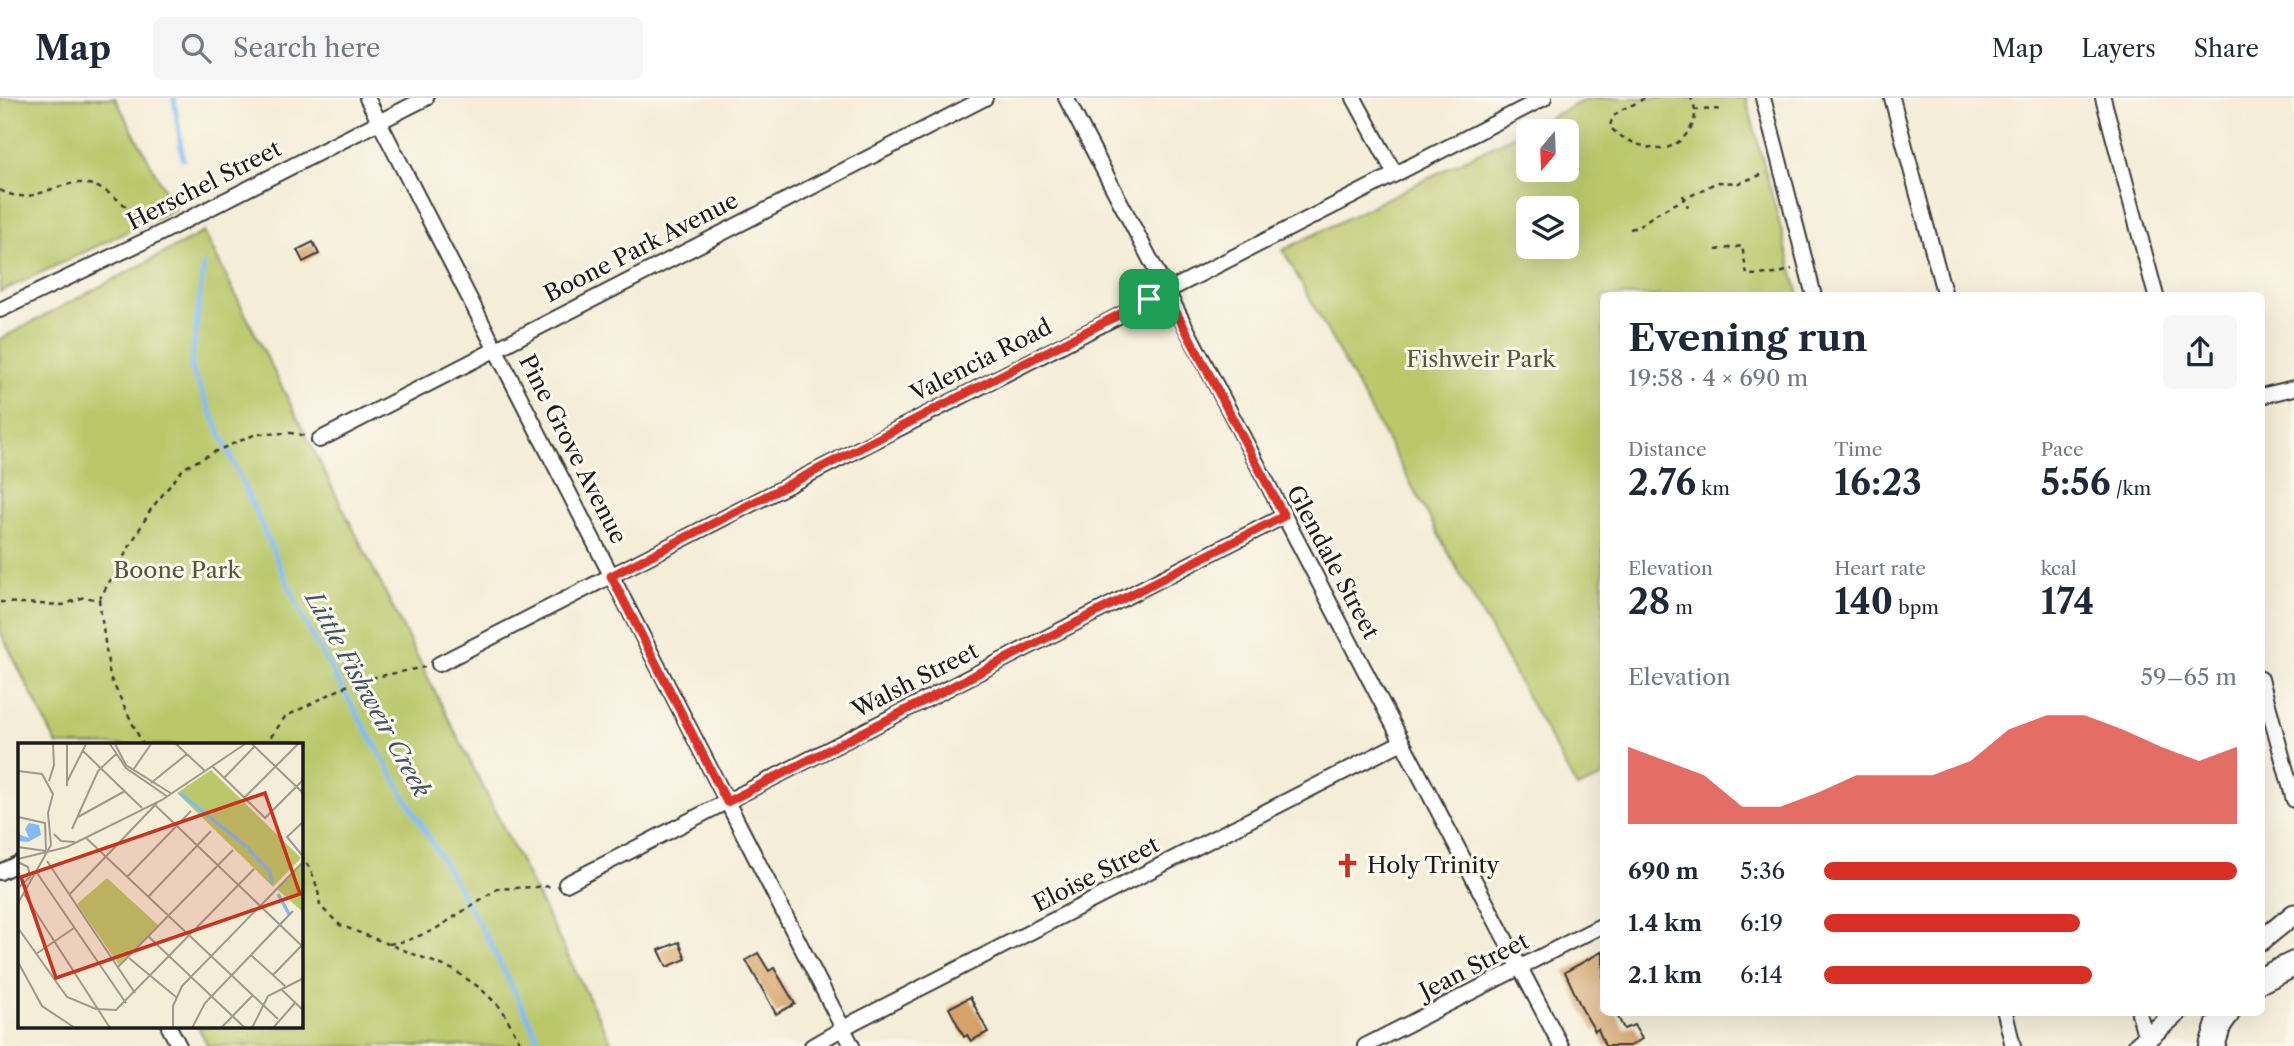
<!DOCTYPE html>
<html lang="en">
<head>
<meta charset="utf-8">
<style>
	body { margin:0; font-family:"Libre Caslon Text",serif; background:#f6f6f7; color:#1f2937; height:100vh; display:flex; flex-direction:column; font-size:26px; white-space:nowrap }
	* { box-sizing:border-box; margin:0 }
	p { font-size:23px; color:#747a83 }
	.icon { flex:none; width:38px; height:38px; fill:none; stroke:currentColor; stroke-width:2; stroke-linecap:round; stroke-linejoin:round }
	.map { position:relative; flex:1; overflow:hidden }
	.panel { position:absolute; left:1600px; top:194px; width:665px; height:724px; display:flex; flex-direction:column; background:#fff; border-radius:10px; box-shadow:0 7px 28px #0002 }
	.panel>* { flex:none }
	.needle { width:46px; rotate:199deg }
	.buttons { position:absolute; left:1516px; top:21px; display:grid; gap:14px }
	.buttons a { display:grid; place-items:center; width:63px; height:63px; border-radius:10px; background:#fff; box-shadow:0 7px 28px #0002; font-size:35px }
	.pin { position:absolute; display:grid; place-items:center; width:60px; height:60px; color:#fff; margin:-30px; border-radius:14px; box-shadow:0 4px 10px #0006 }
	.round { display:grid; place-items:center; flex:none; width:74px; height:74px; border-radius:10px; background:#f6f6f7 }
	.summary { display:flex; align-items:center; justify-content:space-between; height:119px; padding:0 28px }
	h1 { font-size:38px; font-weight:700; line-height:52px }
	.stats { display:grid; grid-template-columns:repeat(3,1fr); gap:10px; height:119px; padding:7px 28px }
	.stats div { display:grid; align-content:center }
	.stats b { font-size:35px; font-weight:700 }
	.stats small { font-size:19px; font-weight:400 }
	.stats p { font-size:19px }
	.chart { height:196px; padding:14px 28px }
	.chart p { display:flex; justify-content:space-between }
	.chart svg { width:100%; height:126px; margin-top:7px; fill:#d93025; opacity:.7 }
	ul { padding:0 28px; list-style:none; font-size:23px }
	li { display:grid; grid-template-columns:112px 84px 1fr; align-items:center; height:52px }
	li i { height:18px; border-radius:9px; background:#d93025 }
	header { display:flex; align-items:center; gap:42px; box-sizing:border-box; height:98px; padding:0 35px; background:#fff; border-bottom:2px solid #e0e1e3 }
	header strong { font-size:33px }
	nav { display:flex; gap:38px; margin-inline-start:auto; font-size:24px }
	.search { width:490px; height:63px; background:#f6f6f7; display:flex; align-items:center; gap:18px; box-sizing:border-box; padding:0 24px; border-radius:10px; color:#747a83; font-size:26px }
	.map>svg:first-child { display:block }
</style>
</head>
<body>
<header>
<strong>Map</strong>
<div class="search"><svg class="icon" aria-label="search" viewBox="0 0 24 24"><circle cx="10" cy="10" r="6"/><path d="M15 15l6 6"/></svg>Search here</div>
<nav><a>Map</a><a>Layers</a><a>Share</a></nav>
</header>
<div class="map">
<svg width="2294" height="948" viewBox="0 0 2294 948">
	<rect width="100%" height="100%" fill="#fbf7ec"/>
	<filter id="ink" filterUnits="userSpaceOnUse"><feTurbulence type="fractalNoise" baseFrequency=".0143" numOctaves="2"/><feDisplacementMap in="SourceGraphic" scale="14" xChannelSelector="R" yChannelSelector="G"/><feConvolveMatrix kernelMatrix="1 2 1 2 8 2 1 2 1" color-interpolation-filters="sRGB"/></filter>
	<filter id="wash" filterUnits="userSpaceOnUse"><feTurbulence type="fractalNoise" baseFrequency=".00686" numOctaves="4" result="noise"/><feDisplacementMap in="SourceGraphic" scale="28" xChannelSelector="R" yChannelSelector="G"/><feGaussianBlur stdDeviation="1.57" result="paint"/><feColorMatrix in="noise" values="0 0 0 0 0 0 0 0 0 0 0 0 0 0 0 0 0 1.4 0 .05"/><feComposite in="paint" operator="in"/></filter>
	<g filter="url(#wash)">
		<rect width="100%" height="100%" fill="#f4edd7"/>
		<g fill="#bac86b" stroke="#6b7244" stroke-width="2" fill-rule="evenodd">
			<path d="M0 0H115L175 111 0 194Z"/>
			<path d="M1589 0H1746L1799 198H1603V679L1577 690 1283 152ZM1528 33H1566V72H1528ZM1528 110H1566V149H1528Z"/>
			<path d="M204 134 613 948H208L198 929H301V647H57L0 533V241Z"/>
		</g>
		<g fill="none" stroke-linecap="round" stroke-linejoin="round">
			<g stroke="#82bbf3" stroke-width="5">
				<path d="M174 0 183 61"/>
				<path d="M204 166 191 270 310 535 488 841 542 948"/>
			</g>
		</g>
		<g id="blocks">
			<g fill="#d5a267">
				<path d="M313 144 319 156 303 164 297 152Z"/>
				<path d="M679 844 686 861 667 869 659 852Z"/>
				<path d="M1603 853V915H1616L1624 931 1634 927 1642 941 1630 948H1605L1598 931 1595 933 1582 911 1565 874Z"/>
				<path d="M758 855 769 873 774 870 795 906 776 916 746 862Z"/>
				<path d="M970 899 988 934 971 943 967 937 964 939 949 910Z"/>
			</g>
		</g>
	</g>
	<g filter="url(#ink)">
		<use href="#blocks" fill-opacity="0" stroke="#3c3b38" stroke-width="2"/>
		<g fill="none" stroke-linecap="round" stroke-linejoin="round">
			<defs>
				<g id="street">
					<path d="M367 0 852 948"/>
					<path d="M1066 0 1561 948"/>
					<path d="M1354 0 1395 76"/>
					<path d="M1763 0 1814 198"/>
					<path d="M1892 0 1945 198"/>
					<path d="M2103 0 2156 198"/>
					<path d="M0 212 153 139 426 0"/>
					<path d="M2261 298 2294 290"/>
					<path d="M319 342 985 0"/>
					<path d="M439 566 1544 0"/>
					<path d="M2261 581 2294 702"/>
					<path d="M0 774 19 765"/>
					<path d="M566 786 1284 418"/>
					<path d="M2005 915 2013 948"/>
					<path d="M2139 915 2146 941"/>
					<path d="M169 929 179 948"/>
					<path d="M812 948 856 923 1402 644"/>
					<path d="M1365 948 1603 827"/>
				</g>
				<g id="secondary">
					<path d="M2261 843 2294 816"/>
					<path d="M2138 948 2176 915"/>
				</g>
				<g id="highway">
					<path d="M2261 882 2294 866"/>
					<path d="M2212 948 2219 926 2227 915"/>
				</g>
			</defs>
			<use href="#street" stroke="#3c3b38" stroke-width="18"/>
			<use href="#secondary" stroke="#3c3b38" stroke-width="23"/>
			<use href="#highway" stroke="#3c3b38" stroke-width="28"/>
			<g stroke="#3c3b38" stroke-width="2.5" stroke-dasharray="5 5" stroke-linecap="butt">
				<path d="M1644 0C1630 11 1613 9 1610 29 1620 41 1645 51 1661 51 1677 50 1694 32 1695 17 1696 12 1693 4 1691 0"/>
				<path d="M1694 12 1723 11"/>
				<path d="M0 92C31 109 49 86 79 85 100 84 127 107 139 122"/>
				<path d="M1683 97 1688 109"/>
				<path d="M1630 131 1638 129 1654 117 1717 84 1739 85 1766 75"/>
				<path d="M1716 152 1742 148 1747 177 1776 176 1792 171"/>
				<path d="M99 502 151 411 184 370 214 354 256 336 291 335 306 338"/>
				<path d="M0 504 63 507 84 499 99 502 110 579 143 647"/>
				<path d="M265 647 285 619 356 583 425 569"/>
				<path d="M301 757C312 772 319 789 320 808L340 827 454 872 480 890 502 911 522 948"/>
				<path d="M389 846 406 843 434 832 497 791 553 788"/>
			</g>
			<use href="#street" stroke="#fff" stroke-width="14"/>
			<use href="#secondary" stroke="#fff" stroke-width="19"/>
			<use href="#highway" stroke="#fff" stroke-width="24"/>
		</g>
	</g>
	<g fill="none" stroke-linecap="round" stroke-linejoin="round" filter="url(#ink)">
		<defs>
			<path id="route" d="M1165 193 1284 418 727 704 611 478Z"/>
		</defs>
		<use href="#route" stroke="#fff" stroke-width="14"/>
		<use href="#route" stroke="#d93025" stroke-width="9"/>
	</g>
	<defs>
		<symbol id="church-bare" viewBox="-9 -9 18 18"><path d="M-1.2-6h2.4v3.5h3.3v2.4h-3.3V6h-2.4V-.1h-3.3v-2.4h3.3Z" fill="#c8321e" stroke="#fbf7ec" stroke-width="2.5" paint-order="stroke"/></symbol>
	</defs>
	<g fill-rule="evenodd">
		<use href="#church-bare" x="1330" y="750" width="35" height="35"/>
	</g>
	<g text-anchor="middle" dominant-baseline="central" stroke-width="6" stroke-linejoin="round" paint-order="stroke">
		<g font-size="23" fill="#1c1c1c" stroke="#fbf7ec">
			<text transform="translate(204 87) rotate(-27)">Herschel Street</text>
			<text transform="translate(641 149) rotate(-27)">Boone Park Avenue</text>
			<text transform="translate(981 262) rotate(-27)">Valencia Road</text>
			<text transform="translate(573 351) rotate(63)">Pine Grove Avenue</text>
			<text transform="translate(1333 464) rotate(62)">Glendale Street</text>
			<text transform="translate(915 582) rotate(-27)">Walsh Street</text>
			<text transform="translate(1096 776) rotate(-27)">Eloise Street</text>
			<text transform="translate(1474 868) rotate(-27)">Jean Street</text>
		</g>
		<g font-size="23" fill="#535838" stroke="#fbf7ec">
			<text x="1481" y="261">Fishweir Park</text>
			<text x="177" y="472">Boone Park</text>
		</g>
		<g font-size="23" fill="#1c1c1c" stroke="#fbf7ec" text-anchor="start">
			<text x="1367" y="767">Holy Trinity</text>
		</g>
		<g font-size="24" font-style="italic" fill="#405467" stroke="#fbf7ec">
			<text transform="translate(368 596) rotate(61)">Little Fishweir Creek</text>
		</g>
	</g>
	<g transform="translate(18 645)">
		<rect width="285" height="285" fill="#f4edd7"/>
		<path d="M193 27 283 115 255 144 159 50ZM285 120V169L259 146ZM89 135 140 182 101 222 59 161Z" fill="#bac86b"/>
		<path d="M11 80 21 82 23 92 10 99 0 98V91L11 95 7 86Z" fill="#82bbf3"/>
		<path fill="none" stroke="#82bbf3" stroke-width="3.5" d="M162 50 230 105 252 129 254 141M260 151 271 171"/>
		<path fill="none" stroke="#9e998c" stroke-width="2" d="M49 1V43M92 1 108 25 150 54M97 1 108 22 154 51M158 1 187 28M234 1 286 51M65 8 124 65M194 23 247 75 286 36M115 27 133 1M0 28 24 31 35 51 30 70 33 102 0 160M206 35 237 3M31 38 36 22 35 1M49 39 68 1M133 40 169 11M227 54 280 1M136 61 286 205M0 74 27 80 28 107M60 74 107 48M54 86 80 28 98 11M36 91 43 98 57 99M67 94 260 276M0 104 28 108M284 112 269 94 286 78M0 116 49 104 144 57 227 1M29 118 117 250M0 119 10 124 12 134 0 145M19 130 108 260M109 134 173 68M6 151 92 285M52 151 139 60M130 154 193 88M0 185 49 254 78 266 98 267 236 126M131 194 227 285M18 211 56 185M233 212 267 243M111 215 158 254M0 219 24 263 57 285M100 224 215 107M255 232 286 200M264 247 286 268M155 285V263L164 243 286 118M174 285 187 260 275 168M203 285 235 252M234 285 250 253 286 235M255 285 277 260"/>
		<path fill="#c8321e" fill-opacity="0.15" stroke="#c8321e" stroke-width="3.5" d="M247 50 282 151 38 235 3 134Z"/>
		<rect width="285" height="285" fill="none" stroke="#1c1c1c" stroke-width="3.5"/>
	</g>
</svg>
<div class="buttons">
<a><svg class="needle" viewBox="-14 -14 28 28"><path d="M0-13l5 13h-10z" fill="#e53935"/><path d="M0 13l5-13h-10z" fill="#747a83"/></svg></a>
<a><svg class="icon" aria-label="layers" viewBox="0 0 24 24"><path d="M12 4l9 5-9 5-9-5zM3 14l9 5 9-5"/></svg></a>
</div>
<div class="pin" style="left:1149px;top:201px;background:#1e9e55"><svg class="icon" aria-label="arrive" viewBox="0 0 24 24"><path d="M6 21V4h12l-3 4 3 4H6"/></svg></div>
<section class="panel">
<div class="summary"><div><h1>Evening run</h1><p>19:58 · 4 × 690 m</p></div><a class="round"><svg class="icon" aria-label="share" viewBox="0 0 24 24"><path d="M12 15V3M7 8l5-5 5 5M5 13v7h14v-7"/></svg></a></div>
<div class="stats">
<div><p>Distance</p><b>2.76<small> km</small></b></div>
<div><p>Time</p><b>16:23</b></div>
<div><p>Pace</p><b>5:56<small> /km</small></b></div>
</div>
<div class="stats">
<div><p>Elevation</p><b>28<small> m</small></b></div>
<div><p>Heart rate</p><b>140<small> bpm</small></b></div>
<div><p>kcal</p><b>174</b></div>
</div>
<div class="chart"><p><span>Elevation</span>59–65 m</p>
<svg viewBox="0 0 160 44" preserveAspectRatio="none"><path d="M0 44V17L10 22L20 27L30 38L40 38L50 33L60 27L70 27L80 27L90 22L100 11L110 6L120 6L130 11L140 17L150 22L160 17V44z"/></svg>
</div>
<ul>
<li><b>690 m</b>5:36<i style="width:100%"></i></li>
<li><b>1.4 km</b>6:19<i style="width:62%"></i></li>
<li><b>2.1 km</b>6:14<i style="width:65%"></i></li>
</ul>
</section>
</div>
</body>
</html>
